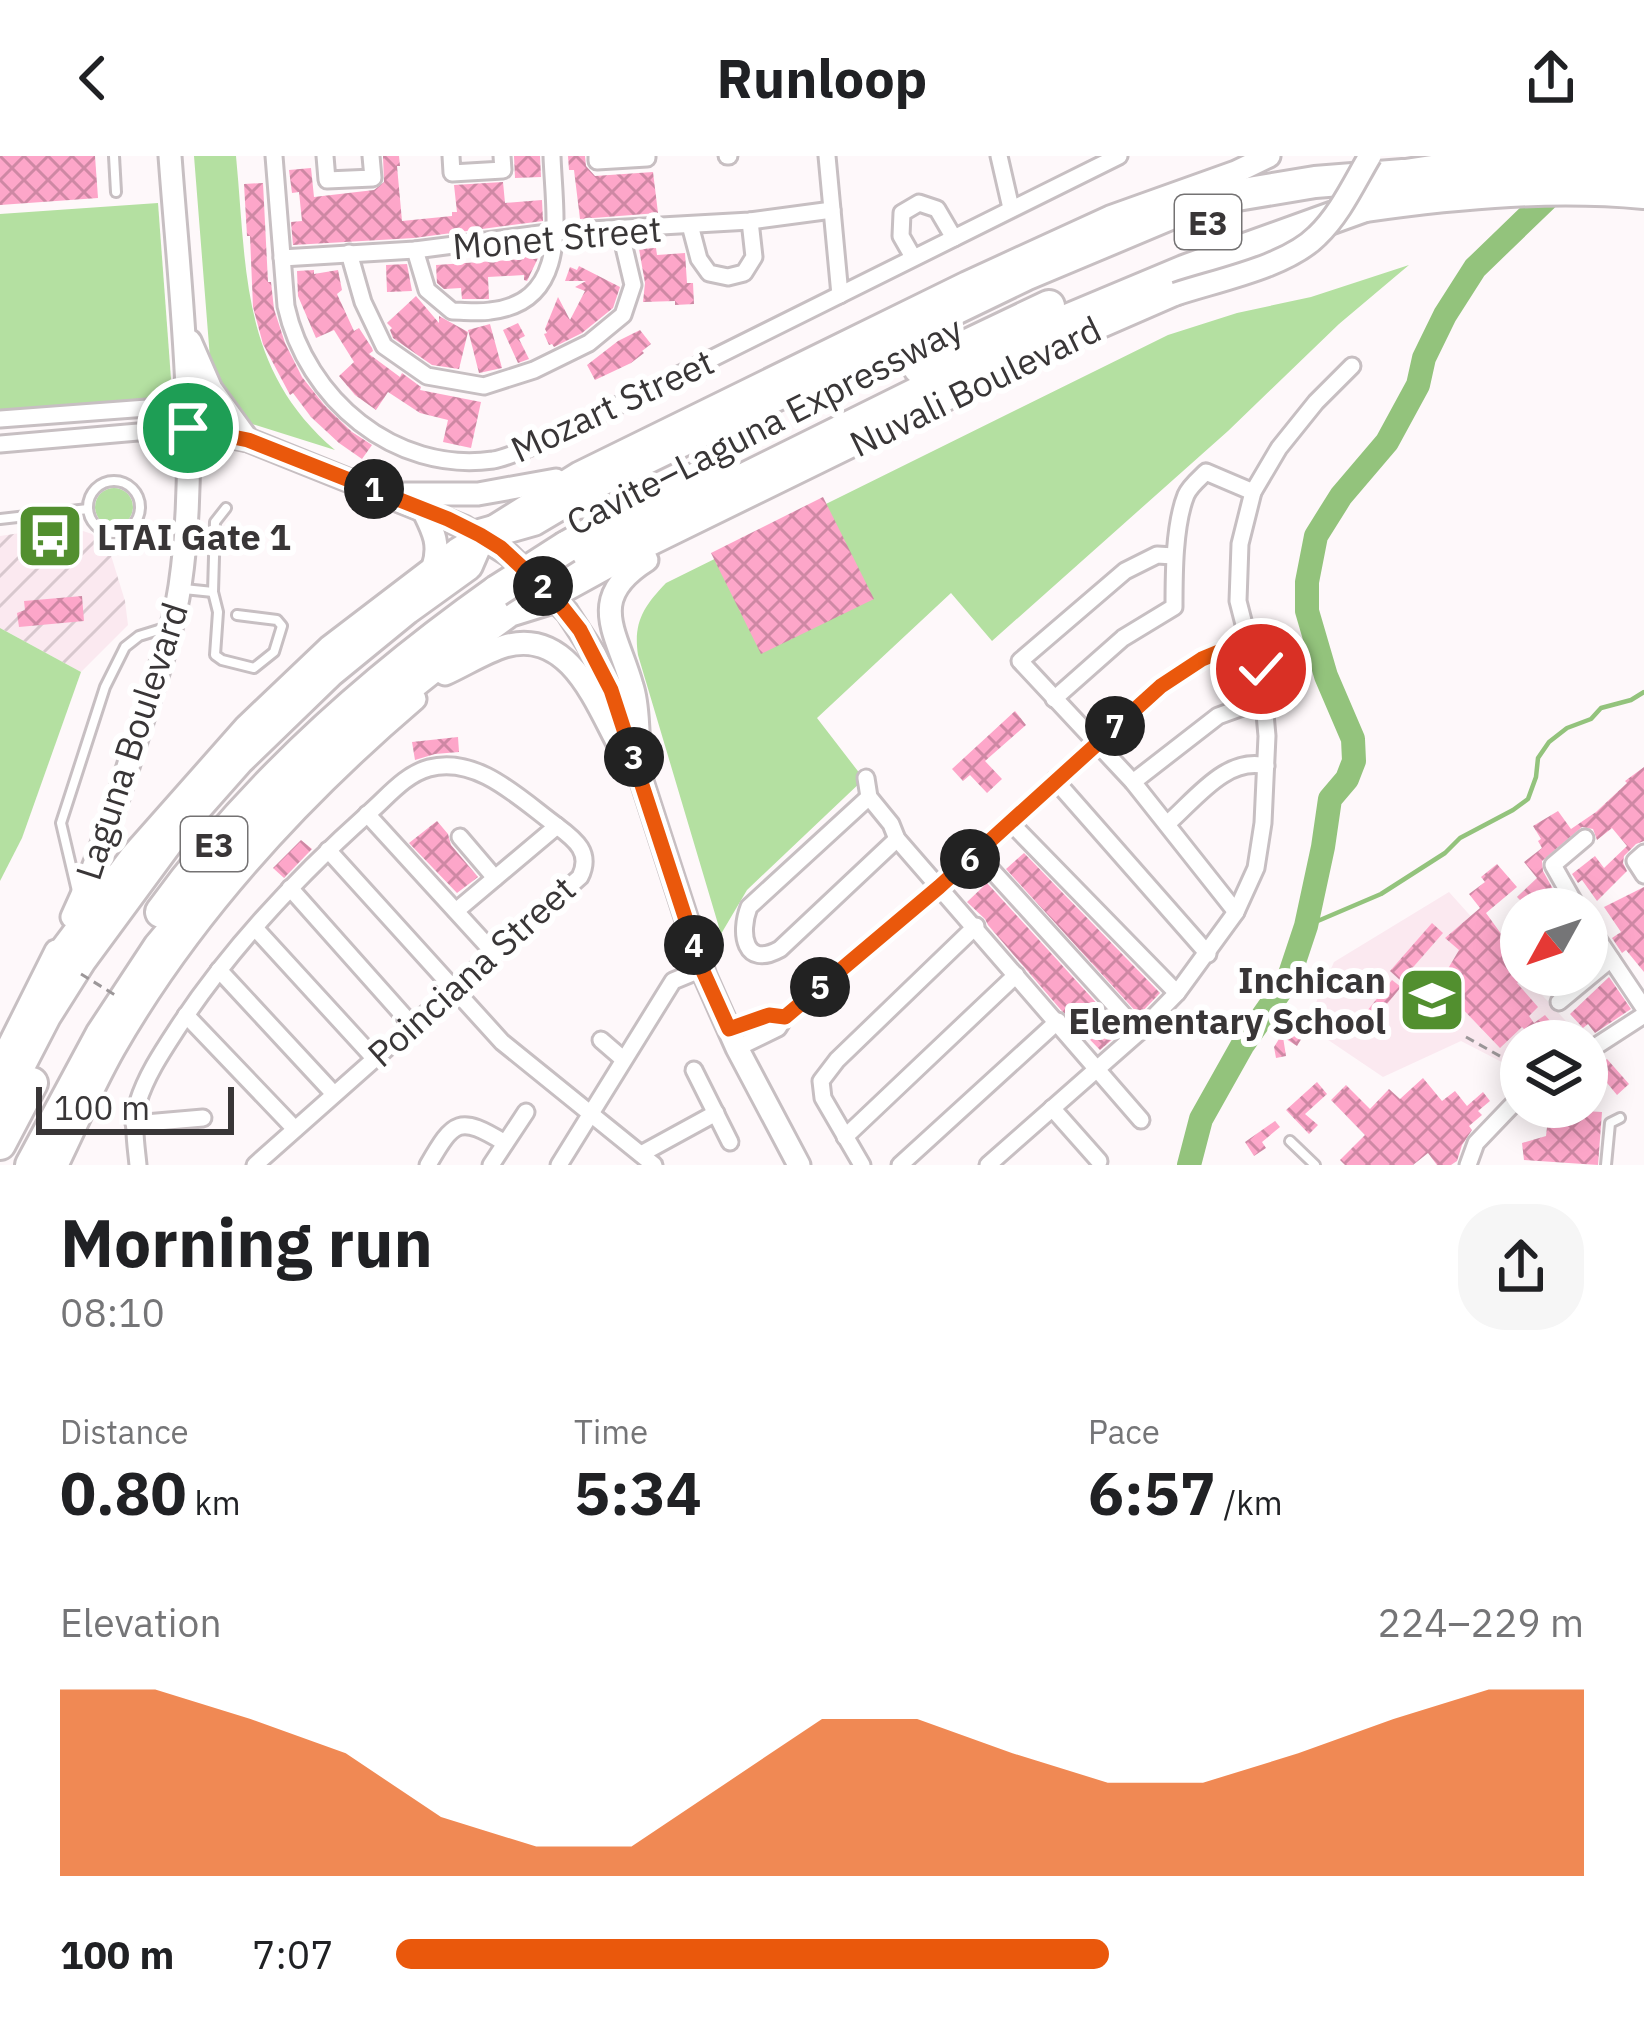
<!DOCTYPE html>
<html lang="en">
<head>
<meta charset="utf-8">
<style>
	body { margin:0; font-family:"IBM Plex Sans",sans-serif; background:#f6f6f6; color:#202124; height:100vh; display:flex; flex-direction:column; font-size:45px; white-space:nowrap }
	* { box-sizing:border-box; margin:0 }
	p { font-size:39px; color:#757577 }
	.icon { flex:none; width:66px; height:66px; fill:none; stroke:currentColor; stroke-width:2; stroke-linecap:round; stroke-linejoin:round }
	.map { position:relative; height:1009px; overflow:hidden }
	.side { display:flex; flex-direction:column; background:#fff; flex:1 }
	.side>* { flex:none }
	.needle { width:78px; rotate:230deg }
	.tools { position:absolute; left:1500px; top:732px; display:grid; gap:24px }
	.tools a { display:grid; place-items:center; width:108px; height:108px; border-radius:50%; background:#fff; box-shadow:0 6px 30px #0003; font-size:60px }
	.scale { position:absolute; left:36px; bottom:30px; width:198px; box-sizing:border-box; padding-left:12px; border:6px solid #393637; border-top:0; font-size:33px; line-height:42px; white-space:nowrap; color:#393637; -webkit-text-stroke:9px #fff; paint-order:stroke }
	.pin { position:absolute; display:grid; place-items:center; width:102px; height:102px; color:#fff; margin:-51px; border:6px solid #fff; border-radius:50%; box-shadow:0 3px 12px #0007 }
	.km { position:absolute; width:60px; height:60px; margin:-30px; border-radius:50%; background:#222; color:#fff; font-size:33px; line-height:60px; text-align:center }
	.round { display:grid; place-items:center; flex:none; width:126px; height:126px; border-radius:48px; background:#f6f6f6 }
	.overview { display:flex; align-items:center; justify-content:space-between; height:204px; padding:0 60px }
	h1 { font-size:66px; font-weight:800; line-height:90px }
	.figures { display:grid; grid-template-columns:repeat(3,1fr); gap:18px; height:204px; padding:12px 60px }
	.figures div { display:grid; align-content:center }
	.figures b { font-size:60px; font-weight:800 }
	.figures small { font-size:33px; font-weight:400 }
	.figures p { font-size:33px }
	.chart { height:336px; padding:24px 60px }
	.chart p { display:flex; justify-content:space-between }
	.chart svg { width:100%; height:216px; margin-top:12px; fill:#ea580c; opacity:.7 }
	ul { padding:0 60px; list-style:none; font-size:39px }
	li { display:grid; grid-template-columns:192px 144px 1fr; align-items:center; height:90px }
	li i { height:30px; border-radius:15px; background:#ea580c }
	header { display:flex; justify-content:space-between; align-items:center; height:156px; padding:0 60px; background:#fff; font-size:54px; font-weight:800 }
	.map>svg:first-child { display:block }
</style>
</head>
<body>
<header><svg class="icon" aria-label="back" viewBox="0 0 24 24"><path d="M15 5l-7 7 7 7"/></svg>Runloop<svg class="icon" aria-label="share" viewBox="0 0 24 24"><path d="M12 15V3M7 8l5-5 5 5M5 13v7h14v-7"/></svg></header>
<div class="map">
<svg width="1644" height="1009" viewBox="0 0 1644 1009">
	<defs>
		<pattern id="industrial-furrows" width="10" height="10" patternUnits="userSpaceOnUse" patternTransform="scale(3)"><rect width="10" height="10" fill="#fbe9f0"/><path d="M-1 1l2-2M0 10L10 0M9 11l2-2" fill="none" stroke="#d8c8ce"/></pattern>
		<pattern id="building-cross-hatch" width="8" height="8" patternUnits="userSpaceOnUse" patternTransform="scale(3)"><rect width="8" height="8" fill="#fda6c9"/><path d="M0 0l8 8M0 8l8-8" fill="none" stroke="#ce88a4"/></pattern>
	</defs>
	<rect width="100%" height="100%" fill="#fef8fa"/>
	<path fill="#fbe9f0" d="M1449 736 1521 816V819H1524L1584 885H1521V916L1461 885 1383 921 1306 869 1334 806Z"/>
	<path fill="url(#industrial-furrows)" d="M68 370 92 378 110 396 125 445 128 469 81 516 0 472V380Z"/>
	<g fill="#b4e0a1">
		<path d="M194 0H236C247 114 240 213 335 294L249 267 234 256 211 215Z"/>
		<path d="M158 47 171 223 147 245 0 257V58Z"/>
		<path d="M1409 109 1339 168 1228 275 992 485 951 437 817 562 864 623 747 734 721 778 638 499C633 466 644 450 666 427L1168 179 1237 157 1311 141Z"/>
		<circle cx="114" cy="351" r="19"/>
		<path d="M0 472 81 516 22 682 0 725Z"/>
	</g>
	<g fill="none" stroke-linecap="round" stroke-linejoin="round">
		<path stroke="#93c37c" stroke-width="4.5" d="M1306 770 1381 738 1445 697 1460 682 1513 654 1528 643 1536 621 1538 602 1549 586 1567 572 1591 563 1601 552 1631 544 1644 536"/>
		<path stroke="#93c37c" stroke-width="24" d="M1189 1009 1201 963 1242 890 1288 824 1306 770 1323 691 1330 643 1347 623 1354 605 1353 583 1326 520 1307 455V426L1316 380 1341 340 1387 286 1418 229 1424 202 1445 159 1475 112 1562 28"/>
	</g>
	<g fill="url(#building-cross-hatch)">
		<path d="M0 0H95L98 42 0 49Z"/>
		<path d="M383 0H399L400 10H397L402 65 452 60V56H457L454 29 503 26 505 47 542 44 543 65 414 82 293 89 291 66 302 65 299 36 292 37 289 14 311 12 314 41 374 34 384 26Z"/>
		<path d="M514 0H540L541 21 515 22Z"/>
		<path d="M568 0H585L586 10 595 20 653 16 658 57 580 63 574 14H569Z"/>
		<path d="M263 27 268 126H271L274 153 285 187 302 221 325 250 352 276 372 289 362 303 339 287 311 261 293 237 290 239 263 188 253 151 250 80H247L244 28Z"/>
		<path d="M656 92 657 99 685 97 687 127H693L694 148 675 149V145L643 146 645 127 639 93Z"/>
		<path d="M524 100H539L527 125 524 124V119L488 121 489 143H462L461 132 444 133 437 127 436 109 524 103Z"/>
		<path d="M407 108 412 135 387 136 386 109Z"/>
		<path d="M579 110 620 131 613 152 582 177 554 191 552 188 549 189 544 178 547 177 545 173 558 141 570 164 585 135 575 131 586 125H565L570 111 577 114Z"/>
		<path d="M314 114V118L338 114 342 134 337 138 354 175 359 172 372 192 373 195 369 198 400 221 402 217 421 231 420 234 481 246 471 292 443 286 448 264 420 257 388 236 376 254 355 239 339 220 354 206 334 174 316 182 298 140 297 115Z"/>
		<path d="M416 140 439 167V160L468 176 459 213 432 209 393 182 390 174 392 172 387 167Z"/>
		<path d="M518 167 525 180 519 183 529 203 518 207 503 174Z"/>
		<path d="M490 168 502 212 479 217 468 174Z"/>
		<path d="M640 174 651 188 642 195 644 197 631 207 595 224 587 209 618 185Z"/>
		<path d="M823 341 874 443 761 498 711 397Z"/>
		<path d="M82 440 84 465 19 471 17 457 25 454 24 445Z"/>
		<path d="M1015 555 1026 569 985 605 1002 623 987 637 970 619 963 625 952 613Z"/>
		<path d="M458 581 459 596 435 598 415 604 412 586Z"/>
		<path d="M1644 611V685L1636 688 1624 700 1623 707 1627 715 1597 745 1582 724 1578 727 1572 718 1595 700 1604 712 1627 690 1612 672 1597 684 1593 673 1582 671 1542 705 1543 715 1564 753H1529L1517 741 1537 722 1524 706 1542 692 1538 685 1541 683 1533 670 1558 655 1571 673 1596 656 1627 627 1625 625Z"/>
		<path d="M437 665 448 678 451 689 478 721 457 737 409 687Z"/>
		<path d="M301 684 312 693 284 722 273 712Z"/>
		<path d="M1024 697 1160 837 1139 859 1006 713Z"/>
		<path d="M1497 708 1517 731 1486 757 1507 786 1521 775V793L1508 803 1524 822 1517 827 1538 851 1529 860 1534 867 1545 859 1567 885H1536L1522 871 1500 892 1455 845 1447 857 1429 845 1459 794 1445 782 1480 752 1469 738 1485 726 1481 721Z"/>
		<path d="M987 727 1122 875 1100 894 1061 854 988 769 985 763 967 746Z"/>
		<path d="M1644 731V816L1626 794 1622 797 1612 782 1621 776 1604 751Z"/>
		<path d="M1432 767 1443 777 1401 825 1390 815Z"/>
		<path d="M1609 821 1631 853 1595 877 1588 868 1583 872 1570 858Z"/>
		<path d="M1392 824 1401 831 1372 866 1363 860Z"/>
		<path d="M1289 867 1305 877 1297 890 1283 881 1286 900 1276 902 1274 891Z"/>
		<path d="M1607 903 1629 928 1617 939 1603 922 1587 936V917Z"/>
		<path d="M1423 922 1442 945 1455 935 1467 950 1483 936 1490 945 1478 955 1482 959 1469 970 1472 974 1462 989 1457 1005 1451 1009H1437L1428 997 1413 1009H1345L1340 1004 1365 979 1331 944 1346 929 1370 953 1389 933 1400 943Z"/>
		<path d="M1317 926 1327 938 1305 958 1318 969 1309 978 1286 954Z"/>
		<path d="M1549 953 1602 956 1598 1009 1524 1004 1522 987 1546 980Z"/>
		<path d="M1275 965 1280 971 1262 986 1266 992 1254 1000 1245 986Z"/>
	</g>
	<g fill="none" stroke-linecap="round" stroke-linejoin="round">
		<defs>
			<g id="service">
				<path d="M114 0 116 36"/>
				<circle cx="114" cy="351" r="26"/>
				<path d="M226 352 215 366 213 436 218 456 215 499 222 504 254 512 274 496 282 470 277 464 237 459"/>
				<path d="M0 363 88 353"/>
				<path d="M184 433 213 436"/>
				<path d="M77 735 61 667 105 531 125 491 139 480 165 472"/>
				<path d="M1290 985 1315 1009"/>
				<path d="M1606 1009 1610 967 1620 962"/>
			</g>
			<g id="minor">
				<path d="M274 0 286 150C306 242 394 318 493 304 510 301 529 291 546 285L1119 0"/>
				<path d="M325 0 327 24 373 22 371 0"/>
				<path d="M451 0 452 17 503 14 502 0"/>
				<path d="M597 0V5L647 2V0"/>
				<path d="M727 0H729"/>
				<path d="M827 0 840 139"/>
				<path d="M999 0 1011 52"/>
				<path d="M690 69 699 103 709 117 728 121 744 117 754 101 750 65"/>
				<path d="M415 94 427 134 452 155C464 155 478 157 490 155 572 146 554 59 552 0"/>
				<path d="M349 97 363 146 384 190 427 220 484 230 534 214 589 187 623 159 633 129 620 74"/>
				<path d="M913 101 901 80 902 57 919 47 937 53 954 82"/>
				<path d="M282 102 415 94 555 76 750 65 832 54"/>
				<path d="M0 263 147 252 187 272"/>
				<path d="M0 288 184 272"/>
				<path d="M1174 400 1157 399 1125 415 1020 505 1133 626 1236 756"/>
				<path d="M1054 543 1123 482 1174 451C1174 419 1174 369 1186 339 1190 330 1199 323 1206 316L1253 336"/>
				<path d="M866 622 869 641 891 668 897 683 1141 964"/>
				<path d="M1055 624 1208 798"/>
				<path d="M1133 626 1218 560 1265 543"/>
				<path d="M869 641 749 751C739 777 744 813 780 793L897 683"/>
				<path d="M367 658 493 796"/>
				<path d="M1010 666 1177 837"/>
				<path d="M1167 668C1195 644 1226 600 1266 610"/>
				<path d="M460 681 495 722"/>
				<path d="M328 694 502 886 654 1009"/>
				<path d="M976 697 1139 876"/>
				<path d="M1644 697 1635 705 1644 719"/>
				<path d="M290 732 411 868"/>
				<path d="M1578 753 1553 709 1585 682"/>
				<path d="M456 755 557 670"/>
				<path d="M1587 767 1644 852"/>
				<path d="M255 772 374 902"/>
				<path d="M219 814 334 938"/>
				<path d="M1559 846 1611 803"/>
				<path d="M186 859 295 973"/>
				<path d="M729 873 769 858 785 861"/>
				<path d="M601 884 623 903"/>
				<path d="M737 892 778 872 785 861 939 731 1161 530 1201 503 1248 484"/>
				<path d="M1587 896 1644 859"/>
				<path d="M694 914 730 986"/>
				<path d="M1052 952 1099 1005"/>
				<path d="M134 968 203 962"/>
				<path d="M845 981 1016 819"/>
				<path d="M641 998 716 957"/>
				<path d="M138 1009C136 988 132 967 138 946 146 920 162 896 177 873 230 792 298 720 371 655 388 640 406 618 429 612 478 599 521 644 557 670 576 684 592 697 580 721L255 1009"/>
				<path d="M428 1009C454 964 459 959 505 987"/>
				<path d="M491 1009 526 956"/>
				<path d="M559 1009 673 825 702 813"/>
				<path d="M862 1009 823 942 821 925 837 904 976 770"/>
				<path d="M900 1009 1058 865"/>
				<path d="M988 1009 1139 876 1177 837 1236 756 1256 712 1263 667 1267 580 1261 513 1248 484 1238 445 1240 388 1253 336 1279 292 1316 246 1352 210"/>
				<path d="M1468 1009 1476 987 1521 940"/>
			</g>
			<g id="secondary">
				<path d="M190 185 211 233 248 284"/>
				<path d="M187 272 248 284 464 371 509 399 567 456 595 499 616 545 705 820 737 892 799 1009"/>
				<path d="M402 338H478L556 324"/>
				<path d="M422 352C432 373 441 387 433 411"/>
				<path d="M557 439 637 395 1043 196 1176 138"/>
				<path d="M445 518C465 509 485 496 505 490 570 472 596 548 621 593"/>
				<path d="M639 587C637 569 638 547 632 530 617 476 585 443 647 404"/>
				<path d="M72 761C102 697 122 630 143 563 157 519 173 476 180 430 200 294 180 137 170 0"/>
				<path d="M52 805 131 700 246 570 329 491 456 394 579 317 966 127 1110 61 1236 16 1269 0"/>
				<path d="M0 907 56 795"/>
				<path d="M57 1009C76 970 93 930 114 893 191 759 299 642 415 543"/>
			</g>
			<g id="motorway">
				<path d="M1385 23C1469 6 1559 4 1644 10"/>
				<path d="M1345 53C1443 38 1545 28 1644 37"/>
				<path d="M919 212 1049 150"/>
				<path d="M566 391 624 358 715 313"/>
				<path d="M161 756C252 630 370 525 497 435"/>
				<path d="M0 947 45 860 81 803 176 674 238 604 329 516 406 453 467 409 480 379 533 364 599 325 1025 119 1182 53 1225 41 1315 26 1403 19"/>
				<path d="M0 988 32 927"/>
				<path d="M31 1009 101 879 159 791 273 655 371 560 439 506 509 455 554 441 566 417 639 375 1055 169 1184 115 1362 51"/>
			</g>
		</defs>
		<use href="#service" stroke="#c7bfc2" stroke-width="14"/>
		<use href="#minor" stroke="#c7bfc2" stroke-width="21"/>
		<use href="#secondary" stroke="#c7bfc2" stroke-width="27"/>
		<use href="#motorway" stroke="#c7bfc2" stroke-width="36"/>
		<path stroke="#9c9799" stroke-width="3" stroke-dasharray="9 6" stroke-linecap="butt" d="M1466 881 1521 912"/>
		<use href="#service" stroke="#fff" stroke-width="8"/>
		<use href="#minor" stroke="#fff" stroke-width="15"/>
		<use href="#secondary" stroke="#fff" stroke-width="21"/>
		<use href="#motorway" stroke="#fff" stroke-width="30"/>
		<defs>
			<path id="secondary-bridge" d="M1176 138C1218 124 1286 111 1317 80 1340 58 1354 27 1370 0"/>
			<path id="motorway-bridge" d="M497 435 566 391"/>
		</defs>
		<use href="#secondary-bridge" stroke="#c7bfc2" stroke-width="27" stroke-linecap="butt"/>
		<use href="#motorway-bridge" stroke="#c7bfc2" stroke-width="36" stroke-linecap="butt"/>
		<path stroke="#9c9799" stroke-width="3" stroke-dasharray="9 6" stroke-linecap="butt" d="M81 818 115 839"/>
		<use href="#secondary-bridge" stroke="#fff" stroke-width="21"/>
		<use href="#motorway-bridge" stroke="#fff" stroke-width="30"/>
	</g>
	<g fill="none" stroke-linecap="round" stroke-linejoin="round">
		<defs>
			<path id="route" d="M188 272 248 284 448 363 480 379 501 392 554 441 580 474 611 534 702 813 729 873 769 859 785 861 939 731 1161 530 1202 503 1248 484 1261 513"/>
		</defs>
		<use href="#route" stroke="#fff" stroke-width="24"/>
		<use href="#route" stroke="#ea580c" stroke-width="15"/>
	</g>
	<defs>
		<symbol id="bus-square" viewBox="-11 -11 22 22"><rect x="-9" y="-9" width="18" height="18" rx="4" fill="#528f2f" stroke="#fff"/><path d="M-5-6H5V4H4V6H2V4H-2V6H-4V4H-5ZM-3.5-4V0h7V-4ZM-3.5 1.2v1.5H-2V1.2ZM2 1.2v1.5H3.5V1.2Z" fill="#fff"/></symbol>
		<symbol id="school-square" viewBox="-11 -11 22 22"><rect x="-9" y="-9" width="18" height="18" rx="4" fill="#528f2f" stroke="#fff"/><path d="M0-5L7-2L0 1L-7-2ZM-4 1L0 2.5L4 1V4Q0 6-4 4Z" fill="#fff"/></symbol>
	</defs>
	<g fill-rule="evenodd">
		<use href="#bus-square" x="12" y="342" width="76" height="76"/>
		<use href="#school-square" x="1394" y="806" width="76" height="76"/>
	</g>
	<g text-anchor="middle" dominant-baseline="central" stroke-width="12" stroke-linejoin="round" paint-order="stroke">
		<g fill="#fff" stroke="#747273" stroke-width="3">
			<rect x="1175" y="39" width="66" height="54" rx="9"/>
			<rect x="181" y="661" width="66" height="54" rx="9"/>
		</g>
		<g font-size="33" font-weight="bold" fill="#393637">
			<text x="1208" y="66">E3</text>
			<text x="214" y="688">E3</text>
		</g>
		<g font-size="36" fill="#393637" stroke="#fff">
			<text transform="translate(557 81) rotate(-5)">Monet Street</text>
			<text transform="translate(975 230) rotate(-26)">Nuvali Boulevard</text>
			<text transform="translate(612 249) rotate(-25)">Mozart Street</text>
			<text transform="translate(764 269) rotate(-27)">Cavite–Laguna Expressway</text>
			<text transform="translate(131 585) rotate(-72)">Laguna Boulevard</text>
			<text transform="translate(471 815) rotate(-42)">Poinciana Street</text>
		</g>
		<g font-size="36" font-weight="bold" fill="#393637" stroke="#fff" text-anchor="start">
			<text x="97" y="380">LTAI Gate 1</text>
			<text x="1386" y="823" text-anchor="end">Inchican<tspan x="1386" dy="41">Elementary School</tspan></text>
		</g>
	</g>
</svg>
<div class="tools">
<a><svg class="needle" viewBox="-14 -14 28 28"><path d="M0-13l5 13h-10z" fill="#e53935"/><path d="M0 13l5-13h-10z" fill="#757577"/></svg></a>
<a><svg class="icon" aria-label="layers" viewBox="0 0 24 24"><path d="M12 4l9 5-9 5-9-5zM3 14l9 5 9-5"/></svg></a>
</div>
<div class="scale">100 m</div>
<div class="pin" style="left:188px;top:272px;background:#1e9e55"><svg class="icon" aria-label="arrive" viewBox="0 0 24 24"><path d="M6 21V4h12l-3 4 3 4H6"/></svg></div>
<div class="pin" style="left:1261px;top:513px;background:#d93025"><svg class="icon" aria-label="check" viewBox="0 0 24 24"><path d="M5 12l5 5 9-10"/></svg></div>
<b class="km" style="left:374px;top:333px">1</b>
<b class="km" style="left:543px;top:430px">2</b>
<b class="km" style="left:634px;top:601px">3</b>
<b class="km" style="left:694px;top:789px">4</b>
<b class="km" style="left:820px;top:831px">5</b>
<b class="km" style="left:970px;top:703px">6</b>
<b class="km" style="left:1115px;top:570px">7</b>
</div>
<section class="side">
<div class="overview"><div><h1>Morning run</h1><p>08:10</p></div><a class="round"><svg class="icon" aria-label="share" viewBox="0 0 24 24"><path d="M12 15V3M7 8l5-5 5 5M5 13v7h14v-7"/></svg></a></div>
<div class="figures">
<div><p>Distance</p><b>0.80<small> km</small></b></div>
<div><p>Time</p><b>5:34</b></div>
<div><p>Pace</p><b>6:57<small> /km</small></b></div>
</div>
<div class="chart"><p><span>Elevation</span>224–229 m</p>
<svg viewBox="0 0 160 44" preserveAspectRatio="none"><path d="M0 44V6L10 6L20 12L30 19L40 32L50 38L60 38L70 25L80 12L90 12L100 19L110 25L120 25L130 19L140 12L150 6L160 6V44z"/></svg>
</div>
<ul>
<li><b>100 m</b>7:07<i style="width:60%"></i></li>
</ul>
</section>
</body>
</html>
